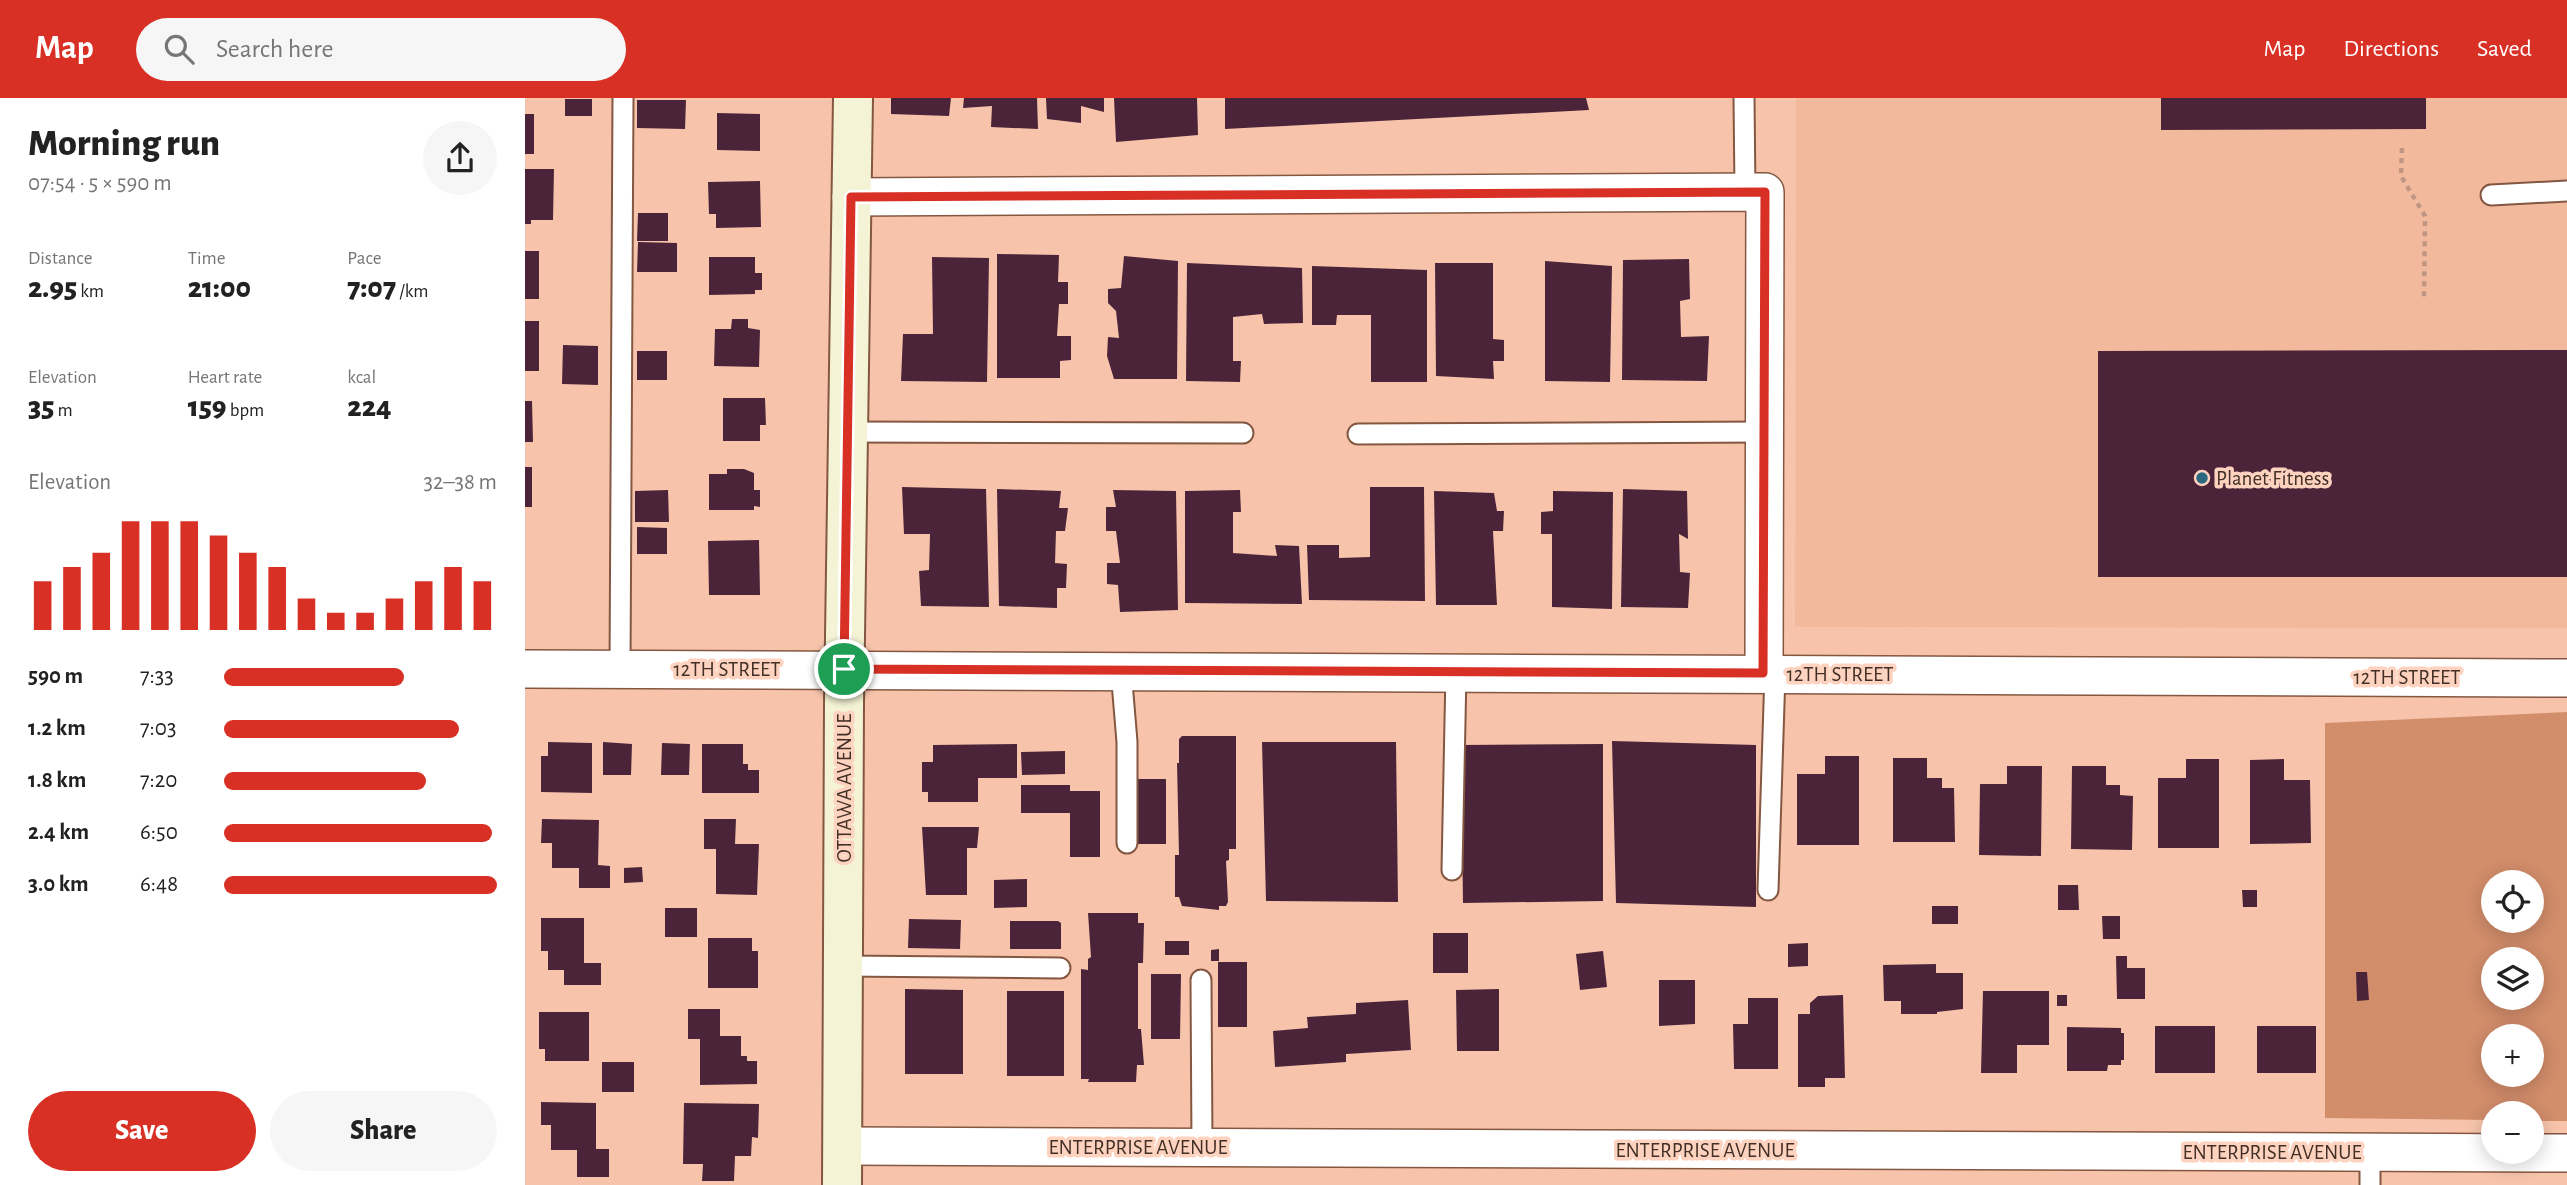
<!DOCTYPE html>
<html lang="en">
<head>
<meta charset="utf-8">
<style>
	body { margin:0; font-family:"Alegreya Sans",sans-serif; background:#f6f6f6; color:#222; height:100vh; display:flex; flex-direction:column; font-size:26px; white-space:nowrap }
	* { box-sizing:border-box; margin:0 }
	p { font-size:23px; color:#767676 }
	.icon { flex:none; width:38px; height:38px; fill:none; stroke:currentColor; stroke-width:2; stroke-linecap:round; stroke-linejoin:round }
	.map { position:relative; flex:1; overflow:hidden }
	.panel { display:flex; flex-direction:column; background:#fff; width:525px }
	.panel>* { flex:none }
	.controls { position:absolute; left:1956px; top:772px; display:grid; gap:14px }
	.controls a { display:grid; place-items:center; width:63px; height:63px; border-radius:50%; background:#fff; box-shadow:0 4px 18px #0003; font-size:35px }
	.pin { position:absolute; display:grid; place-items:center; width:60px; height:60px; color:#fff; margin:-30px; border:4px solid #fff; border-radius:50%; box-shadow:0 2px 7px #0007 }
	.round { display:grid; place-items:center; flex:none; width:74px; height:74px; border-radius:37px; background:#f6f6f6 }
	.headline { display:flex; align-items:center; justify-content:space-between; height:119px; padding:0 28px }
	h1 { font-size:38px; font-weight:800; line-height:52px }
	.figures { display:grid; grid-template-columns:repeat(3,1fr); gap:10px; height:119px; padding:7px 28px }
	.figures div { display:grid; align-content:center }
	.figures b { font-size:30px; font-weight:800 }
	.figures small { font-size:19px; font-weight:400 }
	.figures p { font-size:19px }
	.chart { height:196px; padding:14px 28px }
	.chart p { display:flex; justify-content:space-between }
	.chart svg { width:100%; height:126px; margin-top:7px; stroke:#d93025; stroke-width:6 }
	.primary-button { display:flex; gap:14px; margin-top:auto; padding:14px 28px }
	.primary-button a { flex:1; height:80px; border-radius:42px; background:#d93025; color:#fff; font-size:28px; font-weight:800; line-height:80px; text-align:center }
	.primary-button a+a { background:#f6f6f6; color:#222 }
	ul { padding:0 28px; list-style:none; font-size:23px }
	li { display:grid; grid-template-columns:112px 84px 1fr; align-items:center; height:52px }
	li i { height:18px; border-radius:9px; background:#d93025 }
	header { display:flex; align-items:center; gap:42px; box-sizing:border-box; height:98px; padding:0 35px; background:#d93025; color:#fff }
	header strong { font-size:33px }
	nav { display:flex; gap:38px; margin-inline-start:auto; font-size:24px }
	.search { width:490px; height:63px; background:#f6f6f6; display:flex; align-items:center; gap:18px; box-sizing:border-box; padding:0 24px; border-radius:38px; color:#767676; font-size:26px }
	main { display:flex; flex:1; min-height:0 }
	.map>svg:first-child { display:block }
</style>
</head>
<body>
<header>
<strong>Map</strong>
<div class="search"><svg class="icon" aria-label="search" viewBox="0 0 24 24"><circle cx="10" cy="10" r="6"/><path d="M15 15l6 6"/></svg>Search here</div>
<nav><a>Map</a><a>Directions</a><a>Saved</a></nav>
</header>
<main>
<section class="panel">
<div class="headline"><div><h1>Morning run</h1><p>07:54 · 5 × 590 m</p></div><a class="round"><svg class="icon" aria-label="share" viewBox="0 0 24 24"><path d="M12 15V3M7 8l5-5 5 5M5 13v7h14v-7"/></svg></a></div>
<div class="figures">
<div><p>Distance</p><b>2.95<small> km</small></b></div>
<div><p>Time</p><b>21:00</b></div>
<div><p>Pace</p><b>7:07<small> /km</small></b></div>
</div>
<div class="figures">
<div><p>Elevation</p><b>35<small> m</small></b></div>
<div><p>Heart rate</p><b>159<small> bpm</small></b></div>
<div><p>kcal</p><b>224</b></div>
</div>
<div class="chart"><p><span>Elevation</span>32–38 m</p>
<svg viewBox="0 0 160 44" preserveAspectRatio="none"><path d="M5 44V27M15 44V22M25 44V17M35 44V6M45 44V6M55 44V6M65 44V11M75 44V17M85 44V22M95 44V33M105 44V38M115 44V38M125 44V33M135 44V27M145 44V22M155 44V27"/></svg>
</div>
<ul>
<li><b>590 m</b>7:33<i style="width:66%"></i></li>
<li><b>1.2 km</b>7:03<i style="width:86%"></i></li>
<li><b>1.8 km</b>7:20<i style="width:74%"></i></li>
<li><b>2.4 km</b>6:50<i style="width:98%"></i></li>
<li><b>3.0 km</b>6:48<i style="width:100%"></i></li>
</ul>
<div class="primary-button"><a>Save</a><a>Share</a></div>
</section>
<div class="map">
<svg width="2042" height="1087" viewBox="0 0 2042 1087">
	<rect width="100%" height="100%" fill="#f7c4ab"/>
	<path fill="#f3b99d" d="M1271 0H2042V530L1270 529Z"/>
	<path fill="#d28d6b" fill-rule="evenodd" d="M2042 614V1023H2007V1015H1969V1022L1800 1020V625ZM1969 784H2007V822H1969ZM1969 861H2007V900H1969ZM1969 938H2007V976H1969Z"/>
	<g fill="#4c243a">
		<path d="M366 0H426L424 18 366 16Z"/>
		<path d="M439 0H512L513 31 466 29 467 8 438 10Z"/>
		<path d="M521 0H579V14L556 8V25L522 21Z"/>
		<path d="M589 0H672L673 37 591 44Z"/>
		<path d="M700 0H1061L1064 12 700 31Z"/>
		<path d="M1636 0H1901V31L1636 32Z"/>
		<rect x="40" y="1" width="27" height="17"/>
		<path d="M112 2H161L160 31 112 30Z"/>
		<path d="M192 15 235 16V53L192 52Z"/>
		<rect x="0" y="16" width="9" height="40"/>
		<path d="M0 71H29L28 122H6V126H0Z"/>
		<path d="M235 83 236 129 191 130V116H184L183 84Z"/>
		<path d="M113 115H143V143H112Z"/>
		<path d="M113 144 152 145V174H112Z"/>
		<rect x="0" y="153" width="14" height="48"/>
		<path d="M472 156 534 157 533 184H543V206H534L532 238H546V262L535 263V280H472Z"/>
		<path d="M599 158 653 163 652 281H589L582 258 583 239 594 240 591 213 583 205V191L596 190Z"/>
		<path d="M184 159H230V175H237V192H230V196L184 197Z"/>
		<path d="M407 159 464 160 462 284 376 283 378 236H408Z"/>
		<path d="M1164 161 1165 201 1155 203 1156 239 1184 238 1182 283 1097 282 1098 162Z"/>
		<path d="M1020 163 1087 168 1085 284 1020 283Z"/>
		<path d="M662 165 777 170 778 225 739 226 737 216 708 219V263H716L715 284 661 283Z"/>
		<path d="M910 165H968V241L979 242V263H968L969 281 911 278Z"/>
		<path d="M787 168 902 172V284H846V217H812L811 227H787Z"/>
		<path d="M207 221H223V230L235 232 234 269 189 268 190 231H206Z"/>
		<rect x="0" y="223" width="14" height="50"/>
		<path d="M38 247 73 248V287L37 286Z"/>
		<path d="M2042 252V479H1573V253Z"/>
		<rect x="112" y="253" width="30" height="29"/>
		<path d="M198 300H240L241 327H235V343H198Z"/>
		<path d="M0 303H7L8 344H0Z"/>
		<rect x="0" y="369" width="7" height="40"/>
		<path d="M202 371H219L229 375V392H235V409L229 408V412H184V376H202Z"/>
		<path d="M377 389 461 391 464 509 396 508 394 473 404 472 405 436H379Z"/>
		<path d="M845 389H899L900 503 784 502 782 447H814V460L845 459Z"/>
		<path d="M472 391 536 393 534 410H543L540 433H531L530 465 542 466 541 490H532V510L474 508Z"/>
		<path d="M1098 391 1162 393 1163 441 1154 436 1155 474 1165 475 1163 510 1096 509Z"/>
		<path d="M143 392 144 424H110V393Z"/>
		<path d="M588 392 651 393 653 512 595 514 593 487 582 486V465H595L591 433H581V409H591Z"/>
		<path d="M715 392 716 414H708V455L752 458 750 447 774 448 777 506 660 505V393Z"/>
		<path d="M909 393 969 395 972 413H979L978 433H968L972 507H911Z"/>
		<path d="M1028 393 1088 394 1087 511 1027 509V436H1016V414L1028 413Z"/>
		<path d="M112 429 142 430V456H112Z"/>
		<path d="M234 442 235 497H184L183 443Z"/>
		<path d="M657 638H711V751H704V762L701 763 703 804 701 808H694V812L657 808 654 799H650V757H654L652 665H654V641Z"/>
		<path d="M1087 643 1231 647V809L1091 805Z"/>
		<path d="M23 644 67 645V695L16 694V658H23Z"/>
		<path d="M78 644 107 646 106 677H78Z"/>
		<path d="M737 644H871L873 804 741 803Z"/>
		<path d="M137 645 165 646 164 677H136Z"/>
		<path d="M177 646H218V666H223V672H234V695H177Z"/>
		<path d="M492 646V680H453V704H403V694H397V664H408V647Z"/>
		<path d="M1078 646V803L938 805 936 647Z"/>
		<path d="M540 653V676L497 677 496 654Z"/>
		<path d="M1300 658H1334V747H1272V676H1300Z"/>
		<path d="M1368 660H1402V680H1417V690H1429L1430 744H1368Z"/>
		<path d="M1661 661H1694V750H1633V680H1661Z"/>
		<path d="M1759 661V682H1785L1786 745 1725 746V662Z"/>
		<path d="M1482 668H1517L1516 758 1454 757 1455 686H1482Z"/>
		<path d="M1547 668H1581V687H1595V697L1608 698 1607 752 1546 751Z"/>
		<rect x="612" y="681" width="29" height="65"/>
		<path d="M496 687H545V693H575V759H545V715H496Z"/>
		<path d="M17 721 74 722 73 767 85 768V790H54V770H27V745H16Z"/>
		<path d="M179 721H211L210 746H234L232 797 191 796V751H179Z"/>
		<path d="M397 729H454L452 750H442V797H401Z"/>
		<path d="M117 769 118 784 99 785V770Z"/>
		<path d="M502 781V809L469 810V782Z"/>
		<path d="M1533 787H1553L1554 812H1533Z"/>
		<path d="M1717 792H1732V809H1718Z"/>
		<rect x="1407" y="808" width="26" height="18"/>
		<rect x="140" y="810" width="32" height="29"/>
		<path d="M563 815H613V825H619L618 865H613V931H616L619 967H612L611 984H563L564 981H556V871L563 872V861L566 859Z"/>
		<path d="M1577 818H1595V841H1578Z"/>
		<path d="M16 820H59V865H76V887H39V872H23V853H16Z"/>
		<path d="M384 821 436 822 435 851 383 850Z"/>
		<path d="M485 823H533L536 825V851H485Z"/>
		<rect x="908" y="835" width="35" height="40"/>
		<path d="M183 840H227V853H233V890H183Z"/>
		<rect x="640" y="843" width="24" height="14"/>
		<path d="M1283 845V868L1263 869V846Z"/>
		<path d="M694 851V863H686V852Z"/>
		<path d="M1078 853 1082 889 1055 892 1051 856Z"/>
		<path d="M1591 858H1602V870H1620V901H1592Z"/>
		<rect x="693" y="864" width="29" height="65"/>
		<path d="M1411 866V875H1438V911L1412 914V916H1376V903H1359L1358 867Z"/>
		<path d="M1831 874H1842L1844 902 1832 903Z"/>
		<path d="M626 876H656L655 941H626Z"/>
		<path d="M1134 882H1170V926L1134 928Z"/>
		<path d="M380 891 438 892V976H380Z"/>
		<path d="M974 891V953H932L931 892Z"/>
		<rect x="482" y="893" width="57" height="85"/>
		<path d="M1458 893H1524V947H1492V975H1456Z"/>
		<path d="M1318 897 1320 980H1300V989H1273V916H1285V905L1293 898Z"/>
		<rect x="1532" y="897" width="10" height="11"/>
		<path d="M1223 900H1253V971H1209L1208 926H1223Z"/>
		<path d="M883 902 886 952 821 956V964L750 969 748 933 783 930 782 919 831 916V905Z"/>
		<path d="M163 911H195V938H216V958H222V963H232V986L175 987V941H163Z"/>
		<path d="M14 914H64V963H20V951H14Z"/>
		<rect x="1630" y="928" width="60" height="47"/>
		<rect x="1732" y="928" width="59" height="47"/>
		<path d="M1542 929 1596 930V935H1599V962H1596V967H1583L1582 973H1542Z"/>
		<rect x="77" y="964" width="32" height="30"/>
		<path d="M16 1004 71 1005V1051H84V1079H52V1052H26V1027H16Z"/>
		<path d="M159 1005 234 1006 233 1040 227 1039 226 1058H210L209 1083H177L178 1066H158Z"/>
	</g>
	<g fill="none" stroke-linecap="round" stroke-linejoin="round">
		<defs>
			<g id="lane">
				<path d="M1219 0 1220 94"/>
				<path d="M1966 97 2042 93"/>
				<path d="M322 334 718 335"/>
				<path d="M833 336 1239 334"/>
				<path d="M95 571 98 0"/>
				<path d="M596 572 602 644V745"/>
				<path d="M927 772 931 574"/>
				<path d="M1243 792 1250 575"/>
				<path d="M318 868 535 870"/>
				<path d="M676 882 677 1049"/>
				<path d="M1845 1055V1087"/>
			</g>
			<g id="street">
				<path d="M326 99 1240 94 1239 575"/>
				<path d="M0 571 2042 580"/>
				<path d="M318 1048 2042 1055"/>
			</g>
			<path id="secondary" d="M317 1087 319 605 328 0"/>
		</defs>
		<use href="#lane" stroke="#835741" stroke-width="23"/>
		<use href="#street" stroke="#835741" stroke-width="40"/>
		<use href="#secondary" stroke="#835741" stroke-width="42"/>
		<path stroke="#c09682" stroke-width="4.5" stroke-dasharray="5 5" stroke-linecap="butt" d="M1877 50 1876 78 1900 118 1899 201"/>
		<use href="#lane" stroke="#fff" stroke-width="19"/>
		<use href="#street" stroke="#fff" stroke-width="37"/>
		<use href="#secondary" stroke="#f4f3d5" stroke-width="38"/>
	</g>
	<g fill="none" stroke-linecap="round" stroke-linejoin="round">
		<defs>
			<path id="route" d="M1240 94 1238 575 319 571 326 99Z"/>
		</defs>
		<use href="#route" stroke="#fff" stroke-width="14"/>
		<use href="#route" stroke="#d93025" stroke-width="9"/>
	</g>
	<circle fill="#2c687f" stroke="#fdd3bf" stroke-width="2.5" cx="1677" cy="380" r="7"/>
	<g text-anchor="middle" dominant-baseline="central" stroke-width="7" stroke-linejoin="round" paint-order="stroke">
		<g font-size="21" fill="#432f26" stroke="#fdd3bf" text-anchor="start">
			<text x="1691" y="380">Planet Fitness</text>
		</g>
		<g font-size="21" fill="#432f26" stroke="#fdd3bf">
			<text x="202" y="571">12TH STREET</text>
			<text x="1315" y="576">12TH STREET</text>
			<text x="1882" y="579">12TH STREET</text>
			<text transform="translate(319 690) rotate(-90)">OTTAWA AVENUE</text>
			<text x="613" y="1049">ENTERPRISE AVENUE</text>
			<text x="1180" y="1052">ENTERPRISE AVENUE</text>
			<text x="1747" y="1054">ENTERPRISE AVENUE</text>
		</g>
	</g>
</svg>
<div class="controls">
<a><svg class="icon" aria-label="locate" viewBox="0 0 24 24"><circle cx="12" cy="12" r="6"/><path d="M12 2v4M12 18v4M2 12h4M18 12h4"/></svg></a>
<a><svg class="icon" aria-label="layers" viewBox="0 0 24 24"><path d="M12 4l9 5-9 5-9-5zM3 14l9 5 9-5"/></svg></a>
<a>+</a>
<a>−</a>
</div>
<div class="pin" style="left:319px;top:571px;background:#1e9e55"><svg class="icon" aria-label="arrive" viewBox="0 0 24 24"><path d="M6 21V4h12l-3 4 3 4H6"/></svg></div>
</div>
</main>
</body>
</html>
